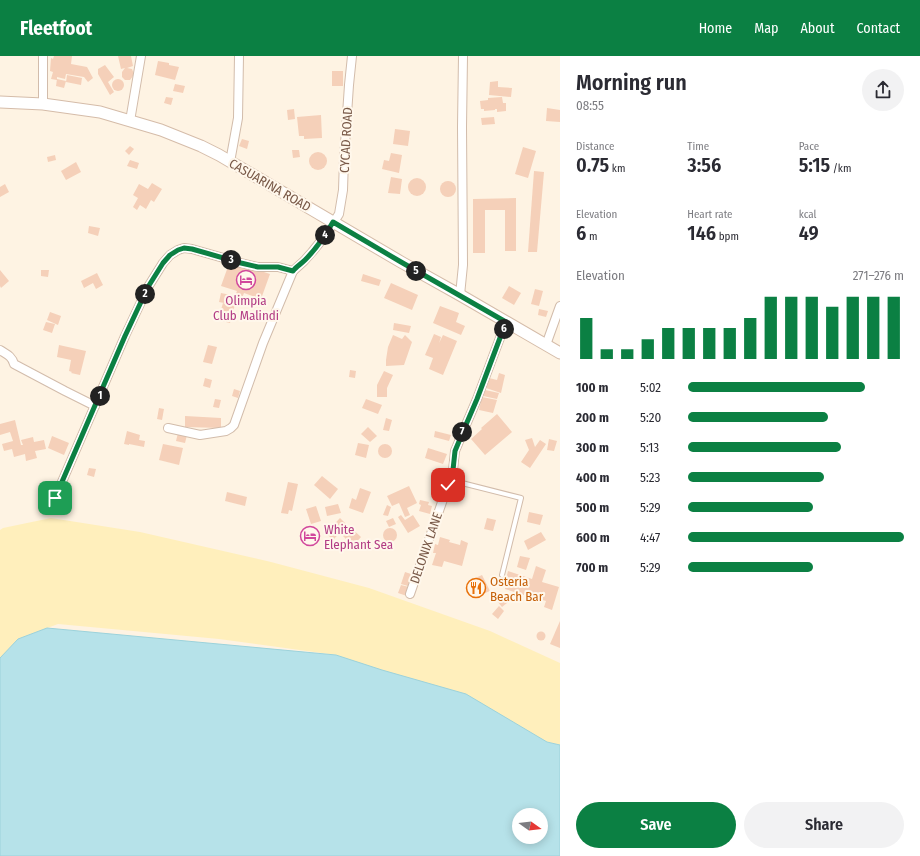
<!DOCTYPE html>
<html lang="en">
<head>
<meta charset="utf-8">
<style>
	body { margin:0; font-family:"Fira Sans Condensed",sans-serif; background:#f2f2f3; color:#2b2b33; height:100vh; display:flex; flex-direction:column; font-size:15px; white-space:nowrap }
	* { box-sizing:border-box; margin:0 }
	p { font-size:13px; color:#7c7c81 }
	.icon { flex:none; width:22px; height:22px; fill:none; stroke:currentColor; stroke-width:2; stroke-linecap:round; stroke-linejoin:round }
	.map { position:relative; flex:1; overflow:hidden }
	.sheet { display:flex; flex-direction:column; background:#fff; width:360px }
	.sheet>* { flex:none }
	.needle { width:26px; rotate:104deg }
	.tools { position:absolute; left:512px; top:752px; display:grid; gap:8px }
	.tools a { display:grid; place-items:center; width:36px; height:36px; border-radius:50%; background:#fff; box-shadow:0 2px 10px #0003; font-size:20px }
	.pin { position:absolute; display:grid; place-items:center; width:34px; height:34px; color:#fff; margin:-17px; border-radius:8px; box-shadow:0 2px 6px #0006 }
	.km { position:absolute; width:20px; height:20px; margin:-10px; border-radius:50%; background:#222; color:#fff; font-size:11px; line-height:20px; text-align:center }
	.round { display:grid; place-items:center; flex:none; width:42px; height:42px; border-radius:21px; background:#f2f2f3 }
	.summary { display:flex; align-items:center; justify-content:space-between; height:68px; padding:0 16px }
	h1 { font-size:22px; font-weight:600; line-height:30px }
	.metrics { display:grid; grid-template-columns:repeat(3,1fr); gap:6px; height:68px; padding:4px 16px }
	.metrics div { display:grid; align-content:center }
	.metrics b { font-size:20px; font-weight:600 }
	.metrics small { font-size:11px; font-weight:400 }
	.metrics p { font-size:11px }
	.chart { height:112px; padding:8px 16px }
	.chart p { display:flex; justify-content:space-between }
	.chart svg { width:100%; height:72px; margin-top:4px; stroke:#0b8043; stroke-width:6 }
	.button { display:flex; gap:8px; margin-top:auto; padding:8px 16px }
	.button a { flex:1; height:46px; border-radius:24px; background:#0b8043; color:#fff; font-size:16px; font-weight:600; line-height:46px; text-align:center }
	.button a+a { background:#f2f2f3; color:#2b2b33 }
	ul { padding:0 16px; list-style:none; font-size:13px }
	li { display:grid; grid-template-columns:64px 48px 1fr; align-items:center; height:30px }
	li i { height:10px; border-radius:5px; background:#0b8043 }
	header { display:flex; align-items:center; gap:24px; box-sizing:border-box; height:56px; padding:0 20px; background:#0b8043; color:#fff }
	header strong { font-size:19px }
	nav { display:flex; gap:22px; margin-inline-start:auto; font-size:14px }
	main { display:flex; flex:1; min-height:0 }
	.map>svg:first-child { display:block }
</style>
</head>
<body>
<header>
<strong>Fleetfoot</strong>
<nav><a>Home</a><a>Map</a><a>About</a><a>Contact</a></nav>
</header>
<main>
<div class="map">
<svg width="560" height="800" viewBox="0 0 560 800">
	<rect width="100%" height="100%" fill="#fef3e3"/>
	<path fill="#ffefbc" d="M51 462 140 476 271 506 369 532 490 575 560 607V689L547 686 336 599 219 583 58 568 18 583 0 626V474L3 472Z"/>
	<path fill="#b6e2e9" stroke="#9cd2db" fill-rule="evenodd" d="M47 572 336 599 382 614 466 638 547 686 560 689V800H0V602L18 583ZM519 759H541V781H519Z"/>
	<g fill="#f5d0b9">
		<path d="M54 0H72L71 8 87 11 93 22 88 26 84 21 66 18 65 23 57 21V24L51 23 53 16 50 15 51 2 53 3Z"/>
		<path d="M118 0H131L133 10 127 12 132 13 134 18 133 20 130 24H125L122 21V16L125 12 121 13Z"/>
		<path d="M158 5 169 7V9L179 11 175 24 155 19Z"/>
		<path d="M105 9 114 21 108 26 114 36 110 39 98 18V13Z"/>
		<rect x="332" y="15" width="11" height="15"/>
		<path d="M67 19 82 22 81 29 66 26Z"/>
		<path d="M57 23 66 25 64 32 56 30Z"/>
		<circle cx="118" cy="29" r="6"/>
		<path d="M498 25V31L512 32 511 41 489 39 490 26Z"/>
		<path d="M175 28 185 30 183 37 173 35Z"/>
		<path d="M166 41 173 42 171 49 164 47Z"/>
		<path d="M502 41 503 47H506V55L497 56V53H495V54L484 55V53H481L480 45 488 44V42Z"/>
		<path d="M547 52 560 54V66L546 65Z"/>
		<path d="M294 53 295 63 288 64 287 54Z"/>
		<path d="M321 59 322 82 304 83V80H299L297 61Z"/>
		<path d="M494 61 495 68 482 69 481 62Z"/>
		<path d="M395 73 410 75 408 90 393 88Z"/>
		<path d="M242 83 249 85 247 93 239 90Z"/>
		<path d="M130 90 134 93 129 99 125 95Z"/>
		<path d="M523 91 536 95 528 122 515 118Z"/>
		<path d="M292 94H299L300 101 293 102Z"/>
		<circle cx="318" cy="105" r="9"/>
		<path d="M391 97 402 99 399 117 382 113 384 104 389 105Z"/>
		<path d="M55 99 56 104 48 106 47 101Z"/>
		<path d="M130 104 139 107 137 113 127 110Z"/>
		<path d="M76 106 81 116 66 124 61 115Z"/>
		<path d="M534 115 544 116 537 196H528Z"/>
		<path d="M391 121 402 123 400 138 388 137Z"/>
		<circle cx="417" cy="131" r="9"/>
		<circle cx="448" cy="133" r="8"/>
		<path d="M152 127 162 133 154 146 151 144 146 153 140 149 137 154 133 151 138 142 133 139 139 128 148 133Z"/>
		<path d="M5 128 9 136 0 141V131Z"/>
		<path d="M516 142V195H505V154H485V197H473V143Z"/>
		<path d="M89 170 100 172 98 180 88 177Z"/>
		<path d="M230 205 270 218 261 243 244 237 242 242 235 240 237 235 221 230Z"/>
		<path d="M0 214 9 225 1 232 0 230Z"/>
		<path d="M41 214H49L48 221 41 220Z"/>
		<path d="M97 217 103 229 96 233 93 227 84 232 81 225Z"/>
		<path d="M363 218 381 224 379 230 361 225Z"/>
		<path d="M391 227 418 239 412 254 384 242Z"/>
		<path d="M509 230 521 237 514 249 502 242Z"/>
		<path d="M535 233 543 235 539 250 531 248Z"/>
		<path d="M221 237 231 239 229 248 219 246Z"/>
		<path d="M232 240 237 241 230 267 218 264 223 247 230 249Z"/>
		<path d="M440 250 459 257 456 266 465 270 461 279 433 267Z"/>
		<path d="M539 253 548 255 546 261 538 259Z"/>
		<path d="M50 256 61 260 58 269 47 264Z"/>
		<path d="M46 266 55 268 52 277 43 274Z"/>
		<path d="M394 267 411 270 409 277 393 274Z"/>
		<path d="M434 278 441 281 439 287 443 279 457 285 443 319 429 313 433 302 425 299Z"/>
		<path d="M393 279 402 283 405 279 412 286 404 309 386 310V304L388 291Z"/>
		<path d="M59 289 86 295 80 319 71 317 72 316 69 315 71 304 57 301Z"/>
		<path d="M208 289 217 291 212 308 203 306Z"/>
		<path d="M350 314 356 315 355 322 349 321Z"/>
		<path d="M384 315 393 319 387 332V341H377V329Z"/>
		<path d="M499 317 505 319 501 337 486 332 489 322 497 324Z"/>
		<path d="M205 322 212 324 210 332 203 330Z"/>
		<path d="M234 333 240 335 238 342 232 340Z"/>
		<path d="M485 334 499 337 497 343 483 340Z"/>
		<path d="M482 341 497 344 493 357 479 354Z"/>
		<path d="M215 343 221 344 219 352 213 351Z"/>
		<path d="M366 343 382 349 378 358 362 352Z"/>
		<path d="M159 352 164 353 162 364 157 363Z"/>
		<path d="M497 358 512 376 485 399 471 383 482 373 481 372Z"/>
		<path d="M185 360 221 362V372L185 371Z"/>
		<path d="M386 362 392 364 389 375 383 374Z"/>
		<path d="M15 364 21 389H23L21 384 33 381 34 386 44 384 46 393 35 395 37 402 26 405 25 398 14 401 12 393 4 395 2 388 13 385 10 376 0 379V368Z"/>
		<path d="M368 371 377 380 370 386 361 378Z"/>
		<path d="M127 375 140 379 139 384 145 385 144 391 129 388V389L124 388Z"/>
		<path d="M435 375 451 379 449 385 434 381Z"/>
		<path d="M178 377 187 379 185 387 176 385Z"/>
		<path d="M52 380 69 387 64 399 48 392Z"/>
		<path d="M532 382 535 391 540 384 546 388 530 412 521 406 529 394 525 384Z"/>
		<path d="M549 383 557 385 554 395 547 394Z"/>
		<path d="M358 387 369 389 366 402 355 399Z"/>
		<circle cx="385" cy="395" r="7"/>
		<path d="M163 388 183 392 179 409 159 404Z"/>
		<path d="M428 392 447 398 443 408 425 402Z"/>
		<path d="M89 412 96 413 94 421 87 419Z"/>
		<path d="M322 420 338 433 330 443 314 429Z"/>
		<path d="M288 426 298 428 292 455 289 454 288 458 281 457Z"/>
		<path d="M409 430 417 447 407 452 410 459 405 461 399 447 392 450 387 440Z"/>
		<path d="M360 432 371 436 363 457 349 452 352 442 356 444Z"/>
		<path d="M227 436 247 441 245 450 225 445Z"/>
		<path d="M420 444 429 446 428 449 432 450 430 458 419 455 421 449 419 448Z"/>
		<path d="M338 448 341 457 327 460 325 451Z"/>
		<path d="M387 449 391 451 388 460 383 459Z"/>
		<path d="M316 450 321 465 311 468 306 453Z"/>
		<path d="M529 456 543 459 540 469 527 466Z"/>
		<path d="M401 459 405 464 413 459 420 470 408 477 398 461Z"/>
		<path d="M340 462 347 469 333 484 326 477Z"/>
		<path d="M393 462 396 468 389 471 386 465Z"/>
		<path d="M487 462 496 464 493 475 484 473Z"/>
		<path d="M349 470 361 481 353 490 341 478Z"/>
		<circle cx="390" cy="479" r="7"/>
		<path d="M541 476 546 484 528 494 524 485Z"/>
		<path d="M440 481 450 484 449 486 460 489 461 484 468 487 462 510 444 505 442 511 432 509 436 497H433L435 488 438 489Z"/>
		<path d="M520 500 530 502 526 514 517 511Z"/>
		<path d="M536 510 546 514 542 526 559 531 552 554 544 551 546 545 539 543V542L524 537V539L505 533 506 527H505L508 515 532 523Z"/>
		<path d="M405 516 411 518 408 530 401 528Z"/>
		<path d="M482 519 490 535 485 537 479 526 471 530 469 525Z"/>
		<path d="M401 529 409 531 407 540 398 537Z"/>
		<path d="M507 537 512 543 502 551 497 545Z"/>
		<path d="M499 550 504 555 498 563 492 558Z"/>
		<path d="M560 565V592L550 588Z"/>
		<circle cx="541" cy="580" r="4.5"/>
	</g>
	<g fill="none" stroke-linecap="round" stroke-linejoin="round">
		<defs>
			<path id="lane" d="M450 424 521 442 502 519"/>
			<g id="street">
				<path d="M43 0V48"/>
				<path d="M130 65 141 0"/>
				<path d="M230 106 238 62 239 0"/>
				<path d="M460 239 463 209 462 71 463 0"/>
				<path d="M546 289 560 250"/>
				<path d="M0 294C6 298 12 300 14 308L65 335 95 350"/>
				<path d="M168 372 200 379 226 375 231 372 234 369 263 287 293 215"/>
				<path d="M55 442 125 280 148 231 163 207 170 199 178 194 184 192 192 193 241 207 258 211H278L293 215 304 205 312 196 325 180 339 158 343 134 344 103 349 29 352 0"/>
				<path d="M410 538 448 429 453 414 455 395 465 371 477 343 506 266"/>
			</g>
			<path id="secondary" d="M0 46 43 48 100 56 161 74 201 90 219 99 401 206 460 239 560 297"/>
		</defs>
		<use href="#lane" stroke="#d2bcab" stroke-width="6"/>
		<use href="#street" stroke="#d2bcab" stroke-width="10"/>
		<use href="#secondary" stroke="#d5bca9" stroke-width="13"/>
		<use href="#lane" stroke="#fff" stroke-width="4"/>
		<use href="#street" stroke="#fff" stroke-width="8"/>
		<use href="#secondary" stroke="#fff" stroke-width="11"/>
	</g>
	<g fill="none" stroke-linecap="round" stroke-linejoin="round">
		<defs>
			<path id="route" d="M55 442 125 280 148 231 163 207 170 199 178 194 184 192 192 193 241 207 258 211H278L293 215C296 211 301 208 305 204 316 193 325 180 333 166L401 206 506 266 477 343 465 371 455 395 453 414 448 429"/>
		</defs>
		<use href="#route" stroke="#fff" stroke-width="8"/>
		<use href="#route" stroke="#0b8043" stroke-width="5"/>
	</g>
	<defs>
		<symbol id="hotel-ring" viewBox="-11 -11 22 22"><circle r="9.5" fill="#fff7eb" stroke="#d1479c" stroke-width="1.5"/><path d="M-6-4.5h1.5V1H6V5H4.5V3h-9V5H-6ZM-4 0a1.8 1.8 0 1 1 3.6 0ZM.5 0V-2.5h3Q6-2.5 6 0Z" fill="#d1479c"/></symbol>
		<symbol id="restaurant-ring" viewBox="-11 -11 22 22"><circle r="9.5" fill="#fff7eb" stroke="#e8710a" stroke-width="1.5"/><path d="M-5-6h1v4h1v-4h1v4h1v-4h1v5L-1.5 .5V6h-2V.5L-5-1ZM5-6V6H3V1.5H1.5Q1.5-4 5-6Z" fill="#e8710a"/></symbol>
	</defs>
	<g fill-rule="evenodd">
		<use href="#hotel-ring" x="235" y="213" width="22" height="22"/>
		<use href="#hotel-ring" x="299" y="469" width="22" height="22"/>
		<use href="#restaurant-ring" x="465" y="521" width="22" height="22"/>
	</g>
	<g text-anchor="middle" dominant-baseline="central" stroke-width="4" stroke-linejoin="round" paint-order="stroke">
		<g font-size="13" fill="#785847" stroke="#fff7eb">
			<text transform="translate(346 84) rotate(-87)">CYCAD ROAD</text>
			<text transform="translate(270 129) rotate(30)">CASUARINA ROAD</text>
			<text transform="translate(426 492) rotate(-71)">DELONIX LANE</text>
		</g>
		<g font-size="13" fill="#b23c85" stroke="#fff7eb">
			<text x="246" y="244">Olimpia<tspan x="246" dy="15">Club Malindi</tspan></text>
			<text x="324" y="473" text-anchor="start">White<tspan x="324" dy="15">Elephant Sea</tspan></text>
		</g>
		<g font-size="13" fill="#c56008" stroke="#fff7eb" text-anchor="start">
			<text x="490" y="525">Osteria<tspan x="490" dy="15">Beach Bar</tspan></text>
		</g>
	</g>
</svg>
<div class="tools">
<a><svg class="needle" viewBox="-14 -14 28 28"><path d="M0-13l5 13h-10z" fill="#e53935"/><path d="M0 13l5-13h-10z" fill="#7c7c81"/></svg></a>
</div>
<div class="pin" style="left:55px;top:442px;background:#1e9e55"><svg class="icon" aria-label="arrive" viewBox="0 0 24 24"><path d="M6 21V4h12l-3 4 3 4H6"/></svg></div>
<div class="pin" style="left:448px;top:429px;background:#d93025"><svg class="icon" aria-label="check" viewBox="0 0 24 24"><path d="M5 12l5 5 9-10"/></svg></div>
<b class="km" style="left:100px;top:340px">1</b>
<b class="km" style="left:145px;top:238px">2</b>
<b class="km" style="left:231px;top:204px">3</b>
<b class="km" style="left:325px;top:179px">4</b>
<b class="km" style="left:416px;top:215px">5</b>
<b class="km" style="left:504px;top:273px">6</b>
<b class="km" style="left:462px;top:376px">7</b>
</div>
<section class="sheet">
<div class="summary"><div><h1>Morning run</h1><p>08:55</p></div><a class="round"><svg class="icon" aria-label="share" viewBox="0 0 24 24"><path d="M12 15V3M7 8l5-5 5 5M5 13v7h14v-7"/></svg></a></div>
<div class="metrics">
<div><p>Distance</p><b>0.75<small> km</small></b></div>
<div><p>Time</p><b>3:56</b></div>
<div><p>Pace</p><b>5:15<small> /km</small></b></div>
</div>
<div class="metrics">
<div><p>Elevation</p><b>6<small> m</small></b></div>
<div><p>Heart rate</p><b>146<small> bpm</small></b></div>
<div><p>kcal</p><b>49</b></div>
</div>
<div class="chart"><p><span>Elevation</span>271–276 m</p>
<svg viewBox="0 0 160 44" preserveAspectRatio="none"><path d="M5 44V19M15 44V38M25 44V38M35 44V32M45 44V25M55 44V25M65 44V25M75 44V25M85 44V19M95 44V6M105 44V6M115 44V6M125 44V12M135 44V6M145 44V6M155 44V6"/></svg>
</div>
<ul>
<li><b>100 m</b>5:02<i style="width:82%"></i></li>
<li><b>200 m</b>5:20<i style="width:65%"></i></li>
<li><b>300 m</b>5:13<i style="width:71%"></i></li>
<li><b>400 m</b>5:23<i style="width:63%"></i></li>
<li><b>500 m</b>5:29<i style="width:58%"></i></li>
<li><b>600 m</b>4:47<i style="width:100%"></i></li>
<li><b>700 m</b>5:29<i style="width:58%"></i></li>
</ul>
<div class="button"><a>Save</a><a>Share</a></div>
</section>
</main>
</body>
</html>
